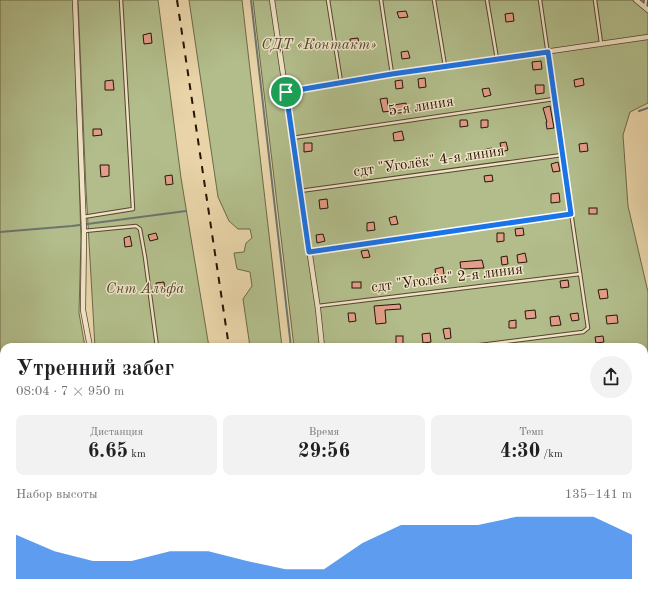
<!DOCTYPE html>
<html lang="ru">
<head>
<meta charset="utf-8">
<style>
	body { margin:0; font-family:"Old Standard TT",serif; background:#f2f2f2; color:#202124; height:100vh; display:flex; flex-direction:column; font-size:15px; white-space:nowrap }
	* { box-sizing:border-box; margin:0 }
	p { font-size:13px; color:#757577 }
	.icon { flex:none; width:22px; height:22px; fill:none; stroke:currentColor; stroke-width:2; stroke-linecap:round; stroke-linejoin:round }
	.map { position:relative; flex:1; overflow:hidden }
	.sheet { position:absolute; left:0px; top:343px; width:648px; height:256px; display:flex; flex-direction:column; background:#fff; border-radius:12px 12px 0 0; box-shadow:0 2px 6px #0003 }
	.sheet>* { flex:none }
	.pin { position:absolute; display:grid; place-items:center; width:34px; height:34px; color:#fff; margin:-17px; border:2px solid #fff; border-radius:50%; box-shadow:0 1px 4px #0007 }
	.round { display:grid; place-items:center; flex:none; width:42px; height:42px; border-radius:21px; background:#f2f2f2 }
	.head { display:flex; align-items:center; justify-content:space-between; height:68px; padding:0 16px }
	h1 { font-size:22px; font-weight:800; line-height:30px }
	.metrics { display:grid; grid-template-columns:repeat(3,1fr); gap:6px; height:68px; padding:4px 16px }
	.metrics div { display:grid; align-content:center; border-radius:8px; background:#f2f2f2; text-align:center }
	.metrics b { font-size:20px; font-weight:800 }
	.metrics small { font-size:11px; font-weight:400 }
	.metrics p { font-size:11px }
	.chart { height:112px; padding:8px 16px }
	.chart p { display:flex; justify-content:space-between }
	.chart svg { width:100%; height:72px; margin-top:4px; fill:#1a73e8; opacity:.7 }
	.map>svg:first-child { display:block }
</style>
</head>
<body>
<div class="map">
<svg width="648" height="599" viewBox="0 0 648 599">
	<rect width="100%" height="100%" fill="#e8d4a8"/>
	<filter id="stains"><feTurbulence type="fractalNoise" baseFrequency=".005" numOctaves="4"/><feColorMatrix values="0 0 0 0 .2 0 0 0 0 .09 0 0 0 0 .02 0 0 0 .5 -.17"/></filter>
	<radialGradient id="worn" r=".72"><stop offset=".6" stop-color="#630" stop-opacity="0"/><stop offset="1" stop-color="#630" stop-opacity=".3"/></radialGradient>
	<g fill="#b2bd8b" stroke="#6c6949">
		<path d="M0 0H73L81 239 79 313 85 347H4V544H0Z"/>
		<path d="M78 0H158L181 178 209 347H95L86 189Z"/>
		<path d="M189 0H242L282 347H250L243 299 252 286 250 272 237 269 234 253 244 252 246 243 252 238 250 229H238L229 221 218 197Z"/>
		<path d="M253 0H648V103L630 112 623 135 628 206 648 292V599H500L502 595H644V347H294Z"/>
		<path d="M55 595H65V599H24Z"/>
		<path d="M84 595H250L251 599H83Z"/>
		<path d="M337 595H477V599H343Z"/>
	</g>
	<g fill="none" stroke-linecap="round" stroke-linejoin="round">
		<g stroke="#6d756f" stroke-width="2">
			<path d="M251 0 291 347"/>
			<path d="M639 111 648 108"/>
			<path d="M0 232 72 226 186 211"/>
		</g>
	</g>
	<g fill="#e39e89" stroke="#261507">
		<path d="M406 11 408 17 399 18 397 12Z"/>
		<path d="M513 13 514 21 506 22 505 14Z"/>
		<path d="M151 33 152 43 144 44 143 35Z"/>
		<path d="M358 38 359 45 351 46 350 39Z"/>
		<path d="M408 51 410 58 402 59 401 52Z"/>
		<path d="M541 61 542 69 533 70 532 62Z"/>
		<path d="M425 78 426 87 419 88 418 79Z"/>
		<path d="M583 78 584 85 575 87 574 80Z"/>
		<path d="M113 80 114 90H105V81Z"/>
		<path d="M402 80 403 88 396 89 395 81Z"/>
		<path d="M535 85H544V93L536 94Z"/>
		<path d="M489 88 491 95 484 97 482 89Z"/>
		<path d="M387 98 388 106 406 103 407 112 398 113V110L383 112 380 99Z"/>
		<path d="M550 106 554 128 547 129 546 122H547L543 108Z"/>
		<path d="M460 120H467L468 126 460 127Z"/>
		<path d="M481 120H488V127L481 128Z"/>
		<path d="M93 129H101L102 135 93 136Z"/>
		<path d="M402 131 404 140 394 141 393 133Z"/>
		<path d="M506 142 508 150 502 152 500 143Z"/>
		<path d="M304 143H312V151L304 152Z"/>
		<path d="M587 143 588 151 580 152 579 144Z"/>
		<path d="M492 148 493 156 484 157 483 150Z"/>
		<path d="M558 162 560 171 553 172 551 164Z"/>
		<path d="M100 165H109V176L101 177Z"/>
		<path d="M172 175 173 184 166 185 165 176Z"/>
		<path d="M492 175 493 181 485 182 484 176Z"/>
		<path d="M559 193 560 202 551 203V194Z"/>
		<path d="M327 199 328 208 320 209 319 200Z"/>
		<rect x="589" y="208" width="8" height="6"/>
		<path d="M396 216 398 224 391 225 389 218Z"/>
		<path d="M374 222 375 230 367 231V223Z"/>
		<path d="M523 228 524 235 516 236 515 229Z"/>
		<path d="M156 233 158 239 150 241 148 235Z"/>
		<path d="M497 233H504V241L497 242Z"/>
		<path d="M323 234 325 241 317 243 316 235Z"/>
		<path d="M130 236 132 246 125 247 124 238Z"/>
		<path d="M368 250 370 257 363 258 361 251Z"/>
		<path d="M525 253 527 262 518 263 517 255Z"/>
		<path d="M507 256 508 264 502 265 501 257Z"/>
		<path d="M482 260 484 268 461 269 460 262Z"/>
		<path d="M443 267 444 275 436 277 435 269Z"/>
		<path d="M495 271 496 277 487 278V272Z"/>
		<path d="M568 280 569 287 561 288 560 281Z"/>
		<path d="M164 282 165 291 157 292 156 283Z"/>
		<rect x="352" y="282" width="9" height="6"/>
		<path d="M607 289 608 298 600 299 598 290Z"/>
		<path d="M400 304 401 309 385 310 386 323 376 324 374 306Z"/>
		<path d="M535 310 536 318 526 319 525 311Z"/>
		<path d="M348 313H355L356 321 349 322Z"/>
		<path d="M578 313 579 320 572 321 570 314Z"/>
		<path d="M617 315 618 323 607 324 606 316Z"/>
		<path d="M559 316 561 325 551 326 550 317Z"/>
		<path d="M516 320V328H509V321Z"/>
		<path d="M450 328 451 338 445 339 443 329Z"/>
		<path d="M430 333 431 342 423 343 422 334Z"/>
		<rect x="396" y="336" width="7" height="8"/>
		<path d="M603 336 604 342 596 343 595 337Z"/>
	</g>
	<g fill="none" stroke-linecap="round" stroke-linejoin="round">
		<defs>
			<g id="lane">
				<path d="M328 0 341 82"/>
				<path d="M381 0 392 74"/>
				<path d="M434 0 445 66"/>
				<path d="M487 0 497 59"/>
				<path d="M595 0 601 43"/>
				<path d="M645 7 646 0"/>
				<path d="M292 138 554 99"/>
				<path d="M300 191 562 155"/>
				<path d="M83 217 133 209 121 0"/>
				<path d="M84 231 136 226 140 229 145 257 157 347"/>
				<path d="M309 252 571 214"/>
				<path d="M318 306 580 274"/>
				<path d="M465 347 583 332 588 328 540 0"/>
				<path d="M195 595V599"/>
				<path d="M180 599 189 595"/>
			</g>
			<g id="street">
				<path d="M75 0 84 231 83 310 90 347"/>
				<path d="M272 0 318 309 322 347"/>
				<path d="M636 0 648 10"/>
				<path d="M286 92 392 74 648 37"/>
				<path d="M75 599 77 595"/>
			</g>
		</defs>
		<use href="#lane" stroke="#56452f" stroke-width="4.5"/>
		<use href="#street" stroke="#56452f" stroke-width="6"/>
		<path stroke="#261507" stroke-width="1" stroke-dasharray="3 2" stroke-linecap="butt" d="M0 557 4 556"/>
		<use href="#lane" stroke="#f0e3c6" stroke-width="2.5"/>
		<use href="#street" stroke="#f0e3c6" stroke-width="4.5"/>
		<g stroke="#261507" stroke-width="2" stroke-dasharray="7 7" stroke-linecap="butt">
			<path d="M177 0 229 347"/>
			<path d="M267 595V599"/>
		</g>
	</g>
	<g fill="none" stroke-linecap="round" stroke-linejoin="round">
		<defs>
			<path id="route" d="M548 52 571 214 309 252 286 92 392 74Z"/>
		</defs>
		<use href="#route" stroke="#fff" stroke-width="8"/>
		<use href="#route" stroke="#1a73e8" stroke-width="5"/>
	</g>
	<g text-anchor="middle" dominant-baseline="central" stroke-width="3" stroke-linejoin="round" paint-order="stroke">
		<g font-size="15" font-style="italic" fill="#50472f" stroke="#f0e3c6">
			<text x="319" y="45">СДТ «Контакт»</text>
			<text x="145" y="289">Снт Альфа</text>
		</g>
		<g font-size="15" fill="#261507" stroke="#f0e3c6">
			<text transform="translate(421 107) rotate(-9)">5-я линия</text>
			<text transform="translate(429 162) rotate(-8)">сдт "Уголёк" 4-я линия</text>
			<text transform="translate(447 279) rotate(-7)">сдт "Уголёк" 2-я линия</text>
		</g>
	</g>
	<rect width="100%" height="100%" filter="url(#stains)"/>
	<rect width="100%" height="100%" fill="url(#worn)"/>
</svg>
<div class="pin" style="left:286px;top:92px;background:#1e9e55"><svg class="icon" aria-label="arrive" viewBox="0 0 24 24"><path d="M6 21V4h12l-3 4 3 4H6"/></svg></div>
<section class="sheet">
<div class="head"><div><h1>Утренний забег</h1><p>08:04 · 7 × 950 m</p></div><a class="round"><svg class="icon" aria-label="share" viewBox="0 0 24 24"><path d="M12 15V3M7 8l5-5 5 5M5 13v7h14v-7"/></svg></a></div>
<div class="metrics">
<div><p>Дистанция</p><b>6.65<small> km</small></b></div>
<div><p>Время</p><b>29:56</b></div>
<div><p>Темп</p><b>4:30<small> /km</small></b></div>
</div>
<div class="chart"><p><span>Набор высоты</span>135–141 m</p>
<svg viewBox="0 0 160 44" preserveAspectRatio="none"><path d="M0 44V17L10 27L20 33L30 33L40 27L50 27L60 33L70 38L80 38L90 22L100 11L110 11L120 11L130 6L140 6L150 6L160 17V44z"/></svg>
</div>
</section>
</div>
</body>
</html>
